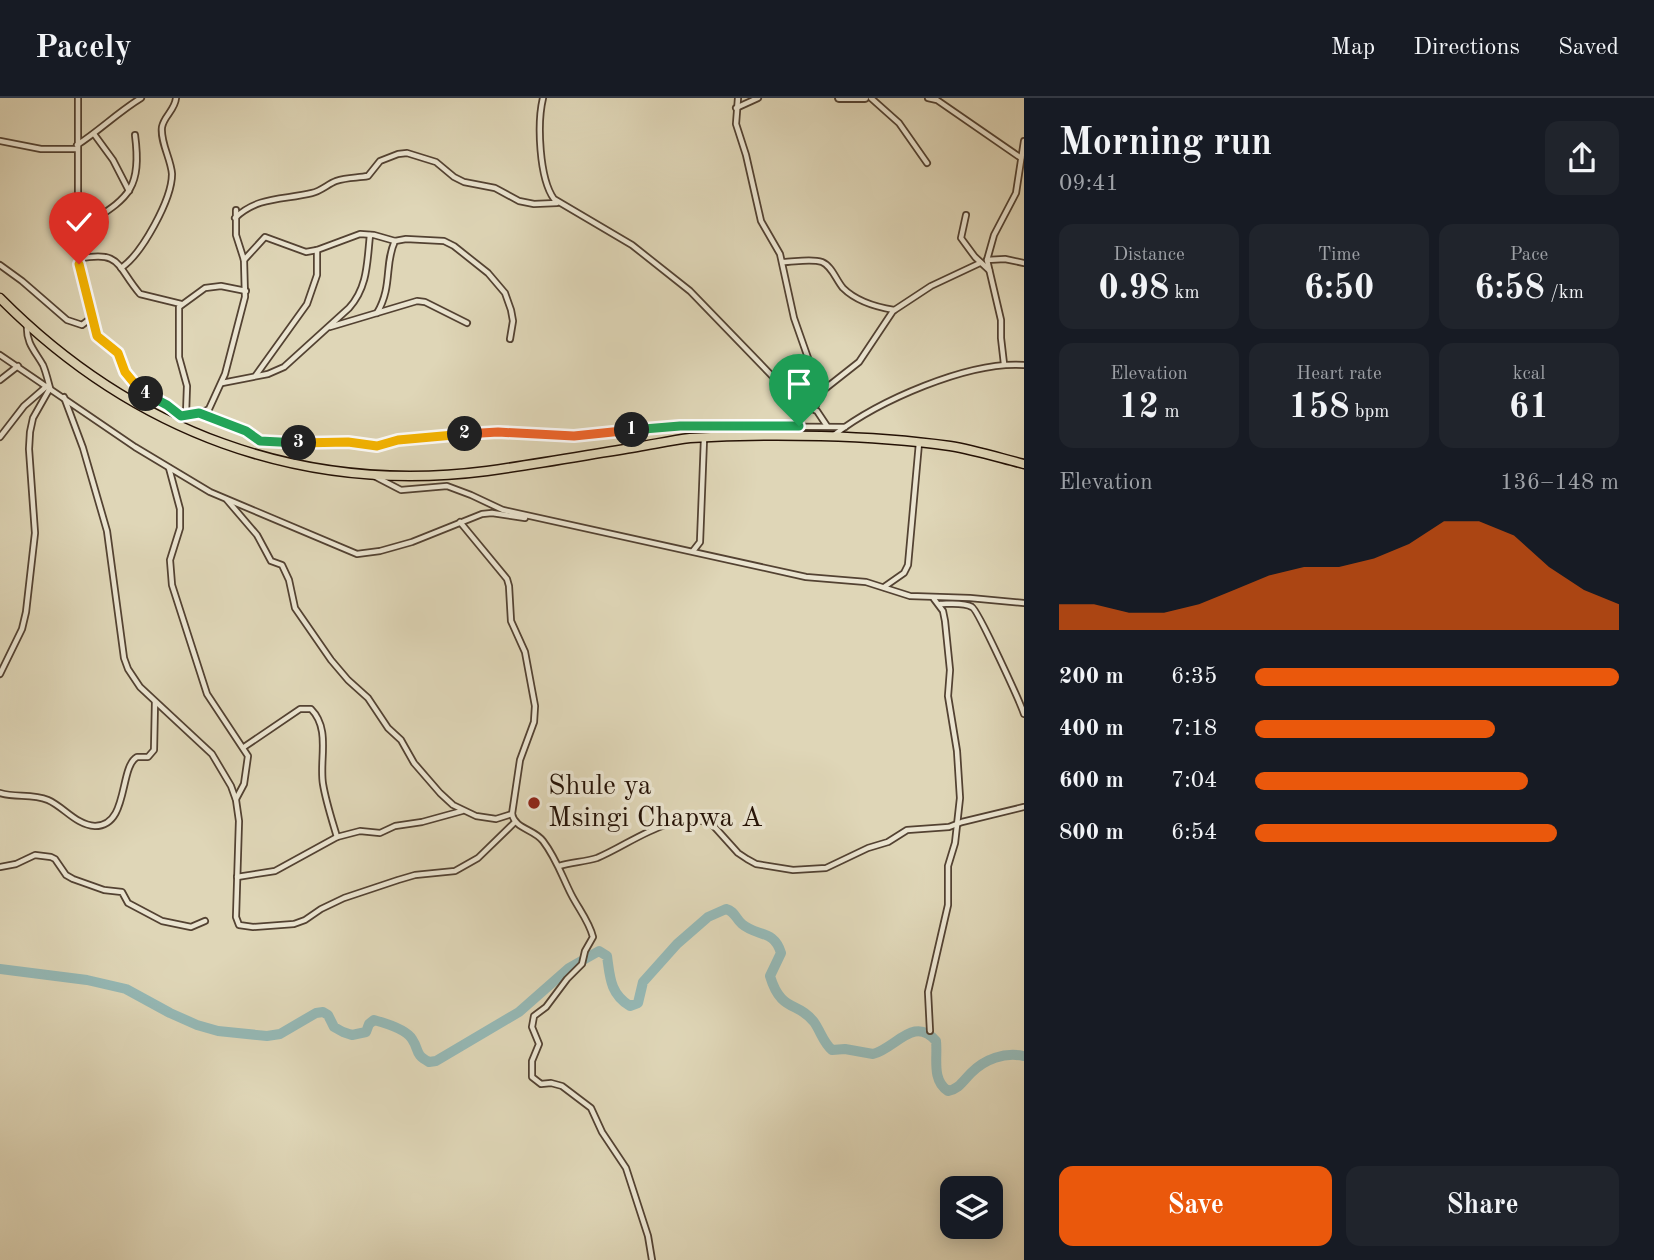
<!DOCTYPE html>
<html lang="en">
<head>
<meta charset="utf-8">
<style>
	body { margin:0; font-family:"Old Standard TT",serif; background:#20242c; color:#f1f3f6; height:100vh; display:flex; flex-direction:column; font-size:26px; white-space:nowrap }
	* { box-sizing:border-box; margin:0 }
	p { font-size:23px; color:#9ea1a6 }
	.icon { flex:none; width:38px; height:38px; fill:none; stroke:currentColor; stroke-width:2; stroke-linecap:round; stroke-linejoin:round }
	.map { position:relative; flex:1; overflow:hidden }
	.drawer { display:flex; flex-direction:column; background:#171b24; width:630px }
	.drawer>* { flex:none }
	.fabs { position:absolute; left:940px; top:1078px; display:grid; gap:14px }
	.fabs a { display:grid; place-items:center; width:63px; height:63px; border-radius:14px; background:#171b24; box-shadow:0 4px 18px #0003; font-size:35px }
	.pin { position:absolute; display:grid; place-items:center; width:60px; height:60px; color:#fff; margin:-72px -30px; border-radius:50% 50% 50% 0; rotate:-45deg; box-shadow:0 0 7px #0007 }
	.pin .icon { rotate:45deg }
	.km { position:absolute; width:35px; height:35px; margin:-18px; border-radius:50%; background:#222; color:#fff; font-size:19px; line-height:35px; text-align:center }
	.round { display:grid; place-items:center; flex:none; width:74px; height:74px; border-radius:14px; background:#20242c }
	.headline { display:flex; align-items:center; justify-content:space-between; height:119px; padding:0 35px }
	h1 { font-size:38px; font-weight:700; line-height:52px }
	.stats { display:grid; grid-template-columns:repeat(3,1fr); gap:10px; height:119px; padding:7px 35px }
	.stats div { display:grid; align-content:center; border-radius:14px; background:#20242c; text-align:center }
	.stats b { font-size:35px; font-weight:700 }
	.stats small { font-size:19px; font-weight:400 }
	.stats p { font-size:19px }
	.chart { height:196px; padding:14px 35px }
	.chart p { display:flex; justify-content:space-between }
	.chart svg { width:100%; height:126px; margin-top:7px; fill:#ea580c; opacity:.7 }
	.cta { display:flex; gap:14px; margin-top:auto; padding:14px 35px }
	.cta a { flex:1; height:80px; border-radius:14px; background:#ea580c; color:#fff; font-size:28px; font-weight:700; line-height:80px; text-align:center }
	.cta a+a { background:#20242c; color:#f1f3f6 }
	ul { padding:0 35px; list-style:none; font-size:23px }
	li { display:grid; grid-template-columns:112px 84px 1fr; align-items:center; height:52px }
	li i { height:18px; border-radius:9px; background:#ea580c }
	header { display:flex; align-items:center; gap:42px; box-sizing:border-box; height:98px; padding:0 35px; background:#171b24; border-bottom:2px solid #363941 }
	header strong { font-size:33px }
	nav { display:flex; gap:38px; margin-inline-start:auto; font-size:24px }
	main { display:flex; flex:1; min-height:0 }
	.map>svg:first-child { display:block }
</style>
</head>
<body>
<header>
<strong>Pacely</strong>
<nav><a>Map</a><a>Directions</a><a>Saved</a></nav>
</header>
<main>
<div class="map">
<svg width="1024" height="1162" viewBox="0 0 1024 1162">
	<rect width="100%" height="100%" fill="#dfd6b7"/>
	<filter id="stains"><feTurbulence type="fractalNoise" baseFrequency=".00286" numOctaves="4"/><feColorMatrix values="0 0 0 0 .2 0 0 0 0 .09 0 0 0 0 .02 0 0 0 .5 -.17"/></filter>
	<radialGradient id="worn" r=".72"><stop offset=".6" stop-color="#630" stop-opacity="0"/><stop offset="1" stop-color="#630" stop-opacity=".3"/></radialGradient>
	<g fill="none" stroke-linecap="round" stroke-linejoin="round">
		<path stroke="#95b8b5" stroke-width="10" d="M0 871 87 882 126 891 170 915 197 927 218 933 267 938 280 936 316 915 323 914 328 917 334 929 343 934 352 937 366 934 369 926 374 922C385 925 406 931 412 941 420 953 414 956 429 964L436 963 519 914 569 870 599 853 607 858C610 879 610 896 630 908L638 905 643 884 677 846 708 819 726 811C735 813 735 820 742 826 757 839 774 831 781 855L770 878C781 915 798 903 814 924 821 934 823 944 832 952L845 951 873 956C896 950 914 917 936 943 938 959 931 982 948 993 959 991 963 983 971 975 985 961 1004 954 1024 958"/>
		<defs>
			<g id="minor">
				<path d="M543 0C537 25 539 80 554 101L632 147 690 193 775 281 788 300 817 313 827 328"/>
				<path d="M738 0 736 26 746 57 761 123 780 156 794 220 814 277 826 290"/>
				<path d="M871 0 899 25 927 65"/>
				<path d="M928 0 937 2 1021 60"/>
				<path d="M736 10 758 0"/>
				<path d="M94 36 113 62 129 93"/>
				<path d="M0 43 41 51H77"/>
				<path d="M77 47C99 33 118 14 141 0"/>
				<path d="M966 117 961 140 975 159 989 172"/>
				<path d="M235 120C258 98 284 102 312 95 321 93 328 86 336 83 347 79 357 80 368 78L380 63 398 56 407 55 436 64 454 79 464 84 495 90 519 103 534 106 557 105"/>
				<path d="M79 132C124 101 143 97 135 37"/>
				<path d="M78 161C122 152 116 168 140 196L181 206"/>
				<path d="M244 162 265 139 306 154 317 152 360 136 374 137 395 143"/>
				<path d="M987 162 1005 161 1024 165"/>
				<path d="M783 164C794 164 811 160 822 164 832 168 836 182 843 190 856 203 876 209 894 212"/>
				<path d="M0 167 22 183 67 222 82 227 91 220 78 161V0"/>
				<path d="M121 170C142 156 172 101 172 76 171 61 160 44 162 29 164 18 175 12 176 0"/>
				<path d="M377 215C393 188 384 166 395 143L406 141 444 143 454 148 488 175 505 195 511 212 513 223 510 241"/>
				<path d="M92 220 97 238 118 255 125 274 133 285 144 295 167 307 181 318"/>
				<path d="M330 229 417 203 425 204 467 225"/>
				<path d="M0 257 135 349 210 394 357 456 380 453 412 444 482 416 492 415 525 420"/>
				<path d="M1004 266 1001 240V222L987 162 994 137 1016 95 1024 43"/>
				<path d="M256 277 307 206 317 177V152"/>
				<path d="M0 282 18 268"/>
				<path d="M222 285 268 276 284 269 349 210C368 189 367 164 370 137"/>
				<path d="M64 299 83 350 107 433 124 560 128 571 140 589 212 656 231 688 236 702 239 723 236 819 239 827 253 829 294 826 305 822 321 811 344 800 398 782 415 777 455 773 478 760 515 724"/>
				<path d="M199 315 246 333 260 343 348 344 377 348 398 342 487 334 574 338 680 328 845 329"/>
				<path d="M186 316 187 288 179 259V209L205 190 221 188 246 193"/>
				<path d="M175 323C186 315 198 317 209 311L225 276 245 199 244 162 236 137V112"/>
				<path d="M789 328 816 307 819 297 826 290 859 264 893 213 931 188 980 165"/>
				<path d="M834 337C878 303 968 263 1024 267"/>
				<path d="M0 339 24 308 47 288"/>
				<path d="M169 370 180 411V430L170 462 172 487 207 596 248 658 244 686 236 701"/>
				<path d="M374 378 401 392 447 388 471 397 503 412 806 479 866 484 910 498 970 500 1024 505"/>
				<path d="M227 402 257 437 271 463 282 467 289 482 295 510 331 562 348 582 368 600 388 630 401 642 414 665 440 695 453 707 476 718 496 721 512 716"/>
				<path d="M460 424 507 481 509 488 511 523 525 554 535 608 534 624 520 662 512 716C515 731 534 731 543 743 556 760 562 778 571 796 578 810 589 823 593 839L585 853 582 866 567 881 546 909 534 918 532 929 539 946 532 963V979L541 986 551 985 562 988 591 1010 602 1034 626 1070 648 1138 652 1162"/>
				<path d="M693 453 700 444 704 341"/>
				<path d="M884 489 904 475 908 467 919 345"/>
				<path d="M940 506C949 506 964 504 972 509 978 512 1020 604 1024 616"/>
				<path d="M0 576 22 531 26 514 35 435 29 351 30 334 33 320 50 290C48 283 46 274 43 267 35 253 26 245 27 228"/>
				<path d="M244 649 300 611H311C331 631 319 662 323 686 326 704 332 722 337 739"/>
				<path d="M0 695C16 700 32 695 48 702 64 709 76 727 95 728 129 728 119 669 137 659H148L154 652 155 604"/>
				<path d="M559 768C572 764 584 764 597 760 633 745 668 713 711 725L738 755 747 761 756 766 793 772 826 770 868 750 888 744 907 732 949 729 962 724 1024 709"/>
				<path d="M0 769 16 766 35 757 51 759 55 761 66 777 73 781 104 792 122 794 128 805 162 823 191 829 205 823"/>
				<path d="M237 779 275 773 337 739 360 733 380 735 395 728 422 724 462 713"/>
				<path d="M930 933 928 894 948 807V768L955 745 960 700 957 653 948 598 950 572 945 523 943 513 934 501"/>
			</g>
			<path id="tertiary" d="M839 0H865"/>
			<path id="trunk" d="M0 200C132 333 300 397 487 373 537 366 587 357 637 349 655 346 673 342 690 340 771 335 871 337 950 348 975 352 1000 360 1024 366"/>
		</defs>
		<use href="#minor" stroke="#534232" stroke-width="8"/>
		<use href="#tertiary" stroke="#534232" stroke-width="10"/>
		<use href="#trunk" stroke="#241105" stroke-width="11"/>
		<use href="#minor" stroke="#eae4d0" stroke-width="4.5"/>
		<use href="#tertiary" stroke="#eae4d0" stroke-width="6"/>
		<use href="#trunk" stroke="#dfd6b7" stroke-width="8"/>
	</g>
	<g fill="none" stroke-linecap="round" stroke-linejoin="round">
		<defs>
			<path id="split-1" d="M632 332 680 328H799"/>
			<path id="split-2" d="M465 336 498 334 574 338 632 332"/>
			<path id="split-3" d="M299 345 348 344 377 348 398 342 465 336"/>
			<path id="split-4" d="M146 296 167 307 181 318 199 315 246 333 260 343 299 345"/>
			<path id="split-5" d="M79 166 97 238 118 255 125 274 139 291 146 296"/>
		</defs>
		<use href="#split-1" stroke="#fff" stroke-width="14"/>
		<use href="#split-2" stroke="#fff" stroke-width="14"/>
		<use href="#split-3" stroke="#fff" stroke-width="14"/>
		<use href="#split-4" stroke="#fff" stroke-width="14"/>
		<use href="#split-5" stroke="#fff" stroke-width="14"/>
		<use href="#split-1" stroke="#22a559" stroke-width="9"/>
		<use href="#split-2" stroke="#f0652b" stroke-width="9"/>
		<use href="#split-3" stroke="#f5b400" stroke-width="9"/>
		<use href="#split-4" stroke="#22a559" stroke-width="9"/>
		<use href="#split-5" stroke="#f5b400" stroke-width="9"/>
	</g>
	<circle fill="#8f2418" stroke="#eae4d0" stroke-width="2.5" cx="534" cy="705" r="7"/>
	<g text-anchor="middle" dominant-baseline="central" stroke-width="7" stroke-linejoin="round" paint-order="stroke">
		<g font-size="28" fill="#241105" stroke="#eae4d0" text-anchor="start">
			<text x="548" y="689">Shule ya<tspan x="548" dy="32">Msingi Chapwa A</tspan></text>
		</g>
	</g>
	<rect width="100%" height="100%" filter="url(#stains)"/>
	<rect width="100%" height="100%" fill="url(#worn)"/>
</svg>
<div class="fabs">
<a><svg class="icon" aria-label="layers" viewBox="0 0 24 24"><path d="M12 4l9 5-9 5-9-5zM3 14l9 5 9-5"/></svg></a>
</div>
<div class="pin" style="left:799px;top:328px;background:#1e9e55"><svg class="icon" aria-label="arrive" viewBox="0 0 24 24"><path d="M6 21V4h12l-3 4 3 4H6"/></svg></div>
<div class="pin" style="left:79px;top:166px;background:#d93025"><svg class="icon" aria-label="check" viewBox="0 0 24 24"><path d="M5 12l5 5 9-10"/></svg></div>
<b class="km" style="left:632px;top:332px">1</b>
<b class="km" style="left:465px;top:336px">2</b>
<b class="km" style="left:299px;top:345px">3</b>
<b class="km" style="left:146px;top:296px">4</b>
</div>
<section class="drawer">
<div class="headline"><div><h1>Morning run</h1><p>09:41</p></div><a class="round"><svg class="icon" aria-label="share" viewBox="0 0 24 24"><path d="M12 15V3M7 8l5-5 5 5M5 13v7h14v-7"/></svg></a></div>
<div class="stats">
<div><p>Distance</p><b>0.98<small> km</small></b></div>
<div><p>Time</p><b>6:50</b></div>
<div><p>Pace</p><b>6:58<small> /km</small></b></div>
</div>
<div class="stats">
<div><p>Elevation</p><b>12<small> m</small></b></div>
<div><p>Heart rate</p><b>158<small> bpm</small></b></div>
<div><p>kcal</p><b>61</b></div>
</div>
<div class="chart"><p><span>Elevation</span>136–148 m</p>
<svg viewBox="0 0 160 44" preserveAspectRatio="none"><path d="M0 44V35L10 35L20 38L30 38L40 35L50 30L60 25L70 22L80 22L90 19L100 14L110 6L120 6L130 11L140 22L150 30L160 35V44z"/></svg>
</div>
<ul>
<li><b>200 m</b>6:35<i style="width:100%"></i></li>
<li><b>400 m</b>7:18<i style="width:66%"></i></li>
<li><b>600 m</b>7:04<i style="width:75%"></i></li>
<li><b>800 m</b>6:54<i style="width:83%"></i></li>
</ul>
<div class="cta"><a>Save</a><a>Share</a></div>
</section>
</main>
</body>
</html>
